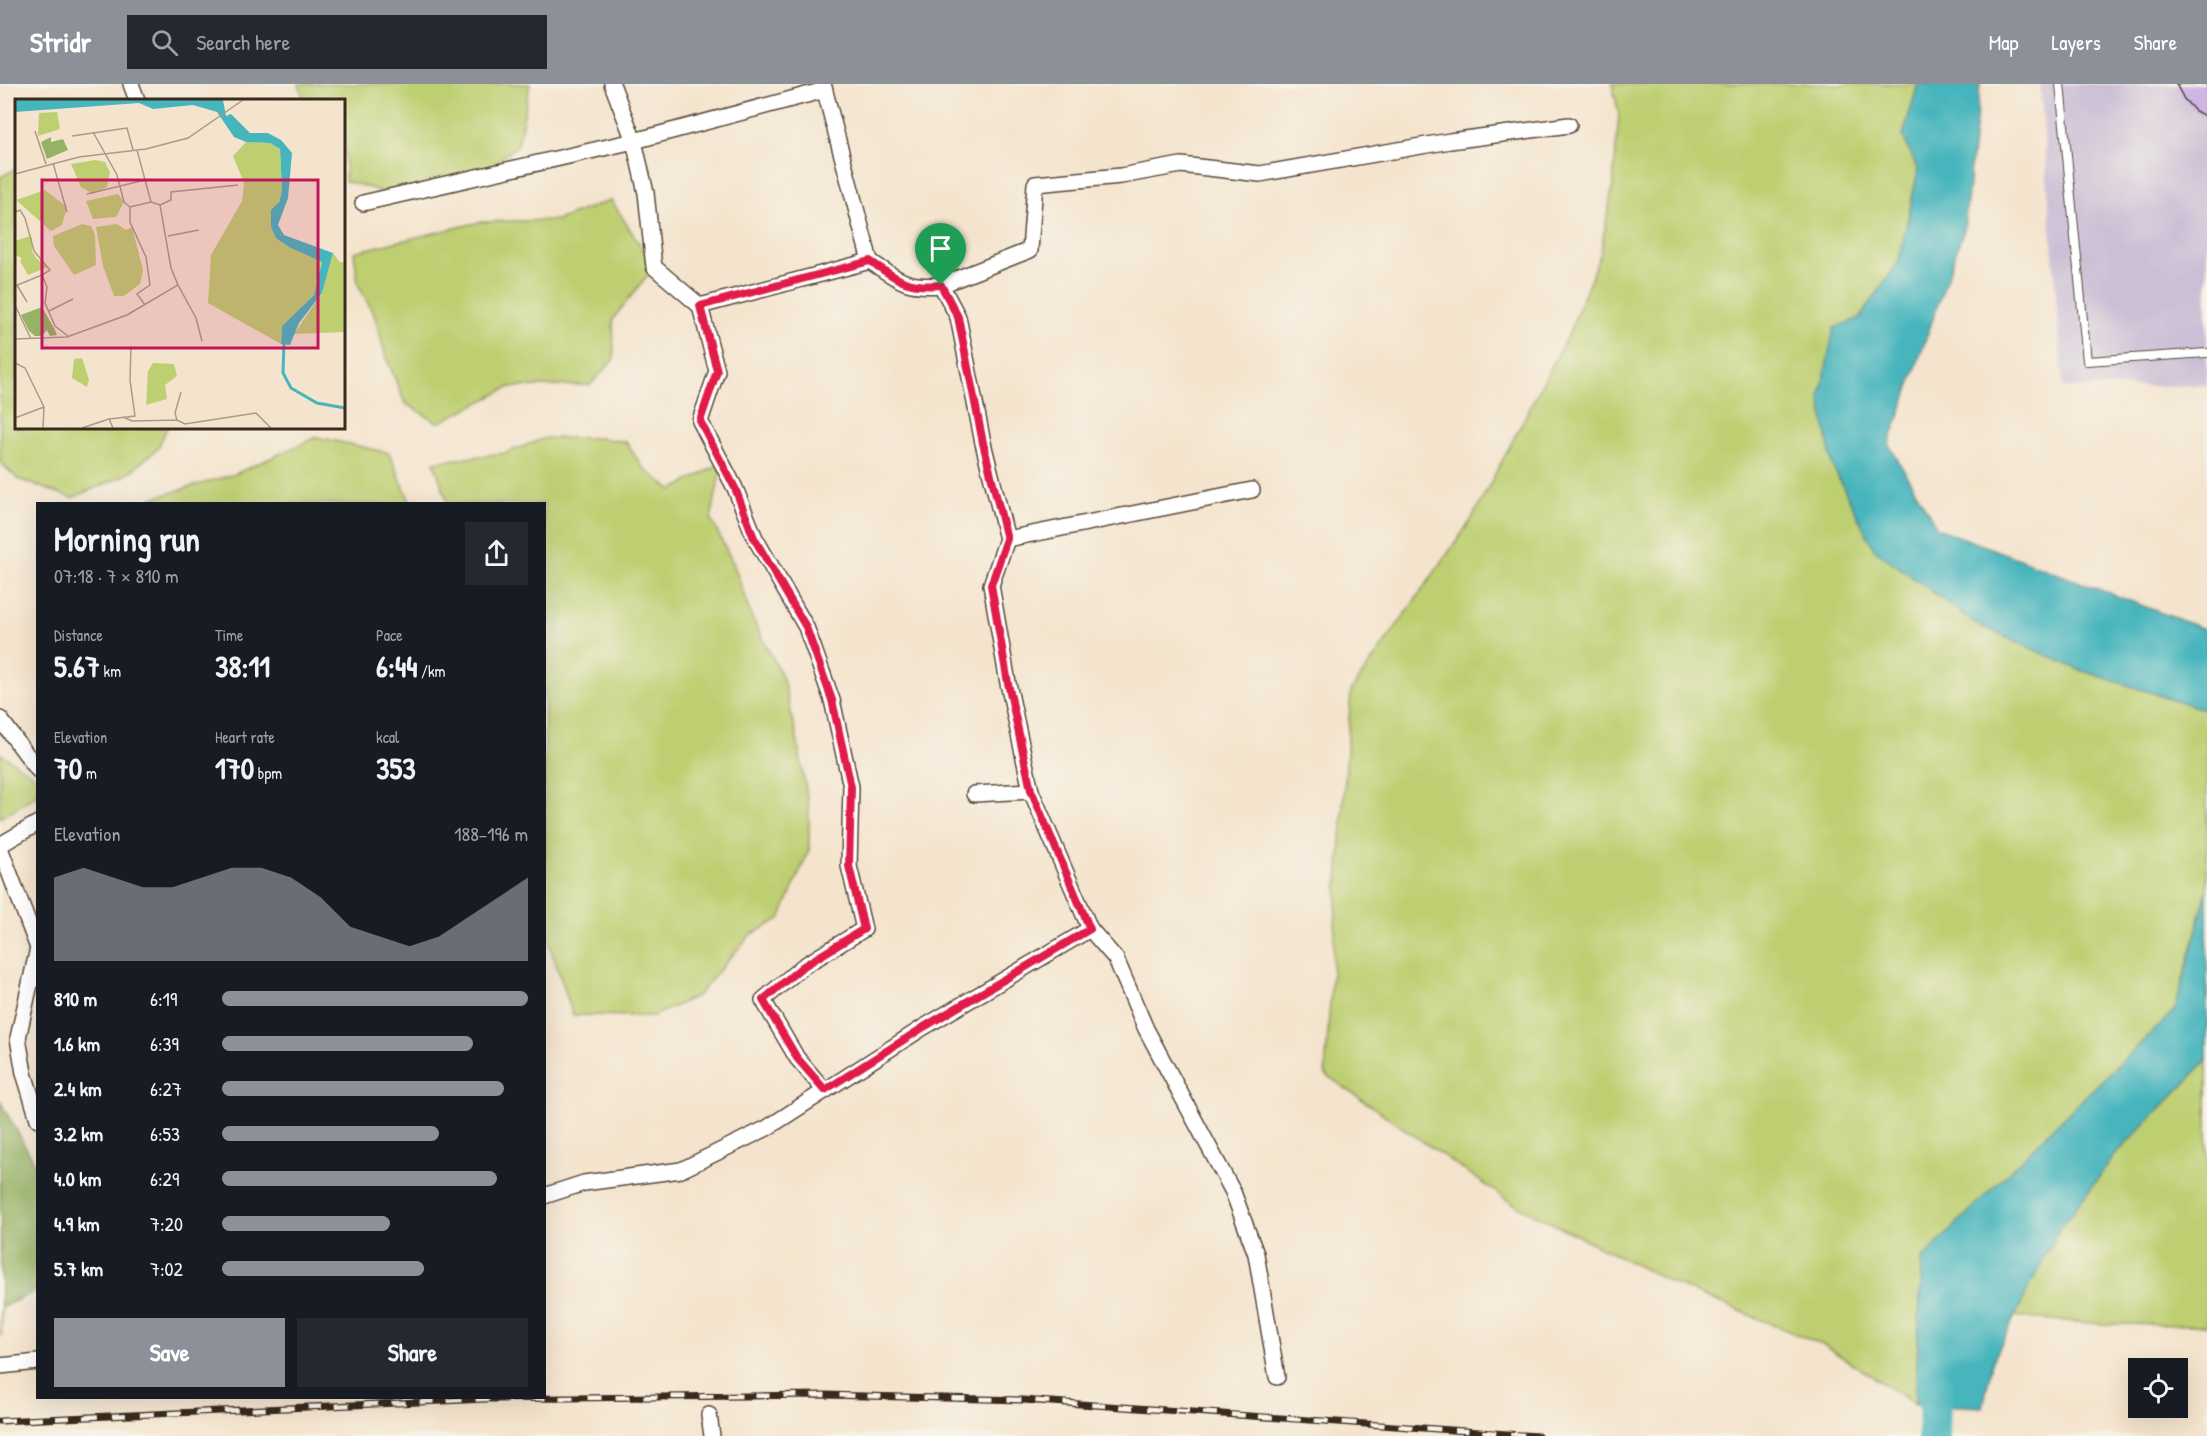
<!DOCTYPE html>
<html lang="en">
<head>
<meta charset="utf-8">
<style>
	body { margin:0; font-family:"Patrick Hand",sans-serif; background:#242831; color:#f1f3f6; height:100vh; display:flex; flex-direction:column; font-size:22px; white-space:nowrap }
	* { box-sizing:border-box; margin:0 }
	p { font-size:20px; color:#9ea1a6 }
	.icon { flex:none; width:33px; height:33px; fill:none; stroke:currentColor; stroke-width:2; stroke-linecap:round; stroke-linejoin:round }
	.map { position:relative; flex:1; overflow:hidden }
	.sheet { position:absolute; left:36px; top:418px; width:510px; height:897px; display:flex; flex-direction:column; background:#171b24; border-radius:0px; box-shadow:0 6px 24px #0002 }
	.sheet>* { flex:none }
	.fabs { position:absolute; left:2128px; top:1274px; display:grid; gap:12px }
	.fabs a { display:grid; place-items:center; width:60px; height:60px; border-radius:0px; background:#171b24; box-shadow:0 6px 24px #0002; font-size:30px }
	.pin { position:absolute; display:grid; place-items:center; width:51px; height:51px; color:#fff; margin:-62px -26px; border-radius:50% 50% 50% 0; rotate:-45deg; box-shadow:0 0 6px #0007 }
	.pin .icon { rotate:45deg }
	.round { display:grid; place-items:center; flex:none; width:63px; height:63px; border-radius:0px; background:#242831 }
	.head { display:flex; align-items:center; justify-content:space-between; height:102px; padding:0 18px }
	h1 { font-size:33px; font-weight:700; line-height:45px }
	.figures { display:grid; grid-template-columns:repeat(3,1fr); gap:9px; height:102px; padding:6px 18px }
	.figures div { display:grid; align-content:center }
	.figures b { font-size:30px; font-weight:700 }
	.figures small { font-size:16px; font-weight:400 }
	.figures p { font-size:16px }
	.chart { height:168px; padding:12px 18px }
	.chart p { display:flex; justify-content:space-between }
	.chart svg { width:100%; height:108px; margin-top:6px; fill:#8c9099; opacity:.7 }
	.primary-button { display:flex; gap:12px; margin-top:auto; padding:12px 18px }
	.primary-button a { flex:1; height:69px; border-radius:0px; background:#8c9099; color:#fff; font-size:24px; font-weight:700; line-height:69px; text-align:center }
	.primary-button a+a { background:#242831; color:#f1f3f6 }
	ul { padding:0 18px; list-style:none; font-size:20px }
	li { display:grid; grid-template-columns:96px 72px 1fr; align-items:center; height:45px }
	li i { height:15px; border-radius:8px; background:#8c9099 }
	header { display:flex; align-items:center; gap:36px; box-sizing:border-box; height:84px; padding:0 30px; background:#8c9099; color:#fff }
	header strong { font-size:28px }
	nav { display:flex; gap:33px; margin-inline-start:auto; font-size:21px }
	.search { width:420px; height:54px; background:#242831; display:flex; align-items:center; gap:15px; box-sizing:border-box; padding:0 21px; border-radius:0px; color:#9ea1a6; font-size:22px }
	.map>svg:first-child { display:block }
</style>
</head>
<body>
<header>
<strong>Stridr</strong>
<div class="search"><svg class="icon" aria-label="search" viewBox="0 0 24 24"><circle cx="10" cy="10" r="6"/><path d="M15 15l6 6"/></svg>Search here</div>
<nav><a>Map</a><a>Layers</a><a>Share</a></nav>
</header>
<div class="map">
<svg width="2207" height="1352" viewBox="0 0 2207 1352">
	<rect width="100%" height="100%" fill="#f7f3e8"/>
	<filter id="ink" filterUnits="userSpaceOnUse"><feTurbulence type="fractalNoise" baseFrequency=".0167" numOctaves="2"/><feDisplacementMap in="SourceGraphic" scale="12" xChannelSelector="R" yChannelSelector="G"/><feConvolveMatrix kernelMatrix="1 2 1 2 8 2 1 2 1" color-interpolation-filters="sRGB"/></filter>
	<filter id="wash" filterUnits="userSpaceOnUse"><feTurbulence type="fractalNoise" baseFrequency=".008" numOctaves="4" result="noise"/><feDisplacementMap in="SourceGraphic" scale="24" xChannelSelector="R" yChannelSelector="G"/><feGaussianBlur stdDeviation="1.35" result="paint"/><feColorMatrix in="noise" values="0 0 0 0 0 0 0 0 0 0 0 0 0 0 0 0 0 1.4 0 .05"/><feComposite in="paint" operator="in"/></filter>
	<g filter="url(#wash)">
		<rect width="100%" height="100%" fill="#f4e4cd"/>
		<path fill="#cbbfd5" d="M2040 0H2207V301L2063 304Z"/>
		<g fill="#becf71" stroke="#7c7c48" stroke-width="1.5">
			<path d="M299 0H530L518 61 466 102 411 116 345 97 344 16H304Z"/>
			<path d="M1612 0H1918L1903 52 1918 86 1899 177 1860 234 1820 314 1976 540 2080 586 2207 626V807L2175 926 2060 1037 1922 1175 1915 1320 1825 1262 1672 1199 1512 1119 1325 990 1351 607 1470 438 1569 249 1600 171 1613 101 1619 30Z"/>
			<path d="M16 85V344H167L158 364 128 390 72 414 18 395 0 378V93Z"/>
			<path d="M611 116 654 183 613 235 614 275 590 301 510 303 438 339 405 319 386 273 375 233 358 200 354 168 480 138 557 136Z"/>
			<path d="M317 353 389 369 411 420H144L153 414 235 390Z"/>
			<path d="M546 354H601L626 358 643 384 672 406 722 379 711 435 734 481 751 532 782 592 796 649 809 723V766L780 835 750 851 697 912 653 932 573 931 545 847 544 420H448L434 378 505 369Z"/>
			<path d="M0 669 38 695 37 711 0 734Z"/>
			<path d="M2207 973V1241L2102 1240 2013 1233 2056 1150 2116 1070 2204 979Z"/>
		</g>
		<path fill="#96b263" stroke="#686e40" stroke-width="1.5" d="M0 1017 37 1083V1206L1 1224V1253Z"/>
		<g fill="#46b5bd" stroke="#40706e" stroke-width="1.5">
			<path d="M1918 0H1980L1964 145 1889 361 1937 444 2207 546V626L2080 586 1976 540 1874 465 1832 381 1820 314 1834 244 1860 234 1899 177 1918 86 1903 52Z"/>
			<path d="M2207 807V973L2204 979 2116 1070 2056 1150 1992 1279 1983 1323 1915 1320 1922 1175 2060 1037 2175 926Z"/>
		</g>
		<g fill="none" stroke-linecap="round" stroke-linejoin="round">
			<path stroke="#46b5bd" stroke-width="32" d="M1934 1352 1936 1278"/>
		</g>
		<g id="blocks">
			<path fill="#c4a7e3" d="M2176 0H2207V33L2195 27 2184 15Z"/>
		</g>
	</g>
	<g filter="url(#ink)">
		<use href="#blocks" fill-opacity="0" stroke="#574638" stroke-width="1.5"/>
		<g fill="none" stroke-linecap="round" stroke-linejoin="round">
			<defs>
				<path id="service" d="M2060 0 2087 277 2207 269"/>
				<g id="minor">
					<path d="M131 0 137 16"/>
					<path d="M612 0 634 57 646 109 654 183 700 222 717 287 700 337 735 404 755 454 806 543 832 616 851 703 849 782 864 845 802 883 763 916 797 974 825 1007"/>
					<path d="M823 0 870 177C898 196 906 204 941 201"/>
					<path d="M363 119 634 57 825 6"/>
					<path d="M700 222 870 177"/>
					<path d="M1007 455 1252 406"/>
					<path d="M0 635 38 686"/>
					<path d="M974 710 1031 707"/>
					<path d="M0 761 38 739"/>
					<path d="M0 764 38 864"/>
					<path d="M1090 845 1116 875 1146 945 1233 1108 1256 1170 1277 1293"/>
					<path d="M38 864 18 954 24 989 38 1035"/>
					<path d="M544 1112 584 1099 681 1086 767 1044 924 943 1090 845 1031 707 1008 599 991 501 1007 455 983 359 958 233 941 201 1030 166 1035 100 1121 92 1181 81 1260 90 1450 57 1569 41"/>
					<path d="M0 1282 38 1278"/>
					<path d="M709 1331 712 1352"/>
				</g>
			</defs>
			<use href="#service" stroke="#574638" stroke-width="10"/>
			<use href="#minor" stroke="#574638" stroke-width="18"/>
			<use href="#service" stroke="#fff" stroke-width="8"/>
			<use href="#minor" stroke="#fff" stroke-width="15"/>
			<defs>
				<path id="rail" d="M0 1337 486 1315 825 1311 1023 1316 1538 1352"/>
			</defs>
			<use href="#rail" stroke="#3b2a1e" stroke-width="7"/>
			<use href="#rail" stroke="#f7f3e8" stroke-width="4.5" stroke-dasharray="14" stroke-linecap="butt"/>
		</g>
	</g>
	<g fill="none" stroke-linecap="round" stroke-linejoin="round" filter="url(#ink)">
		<defs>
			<path id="route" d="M870 177C898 196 906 204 941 201L958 233 983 359 1007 455 991 501 1008 599 1031 706 1090 845 924 943 825 1006 797 974 763 916 802 883 864 845 849 782 851 703 832 616 806 543 754 454 735 404 700 337 717 287 700 222Z"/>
		</defs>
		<use href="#route" stroke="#fff" stroke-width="12"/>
		<use href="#route" stroke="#e11d48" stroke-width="8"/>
	</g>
	<g transform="translate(15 15)">
		<rect width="330" height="330" fill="#f4e4cd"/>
		<path d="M42 13 45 30 23 37 24 14ZM231 43 255 44 265 50 267 91 256 128 287 154 307 162 299 196 267 227 266 245 193 204 196 156 227 102 229 84 218 57ZM80 61 90 63 95 73 92 88 78 95 66 88 56 65ZM30 91 52 108 47 126 36 132 1 101ZM103 95 109 103 101 118 78 120 71 102ZM67 125 76 127 80 136 81 166 59 176 39 147 38 137ZM102 125 111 131 117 128 128 171 125 185 109 197H99L88 167 81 128ZM12 138H17V152L22 160 33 168 13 176 5 162 7 159 0 156V142ZM318 154 325 163H330V233L279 235 307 194ZM67 259 74 281 72 288 57 279 59 260ZM138 264 159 265 162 277 150 286 152 300 131 306 133 272Z" fill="#becf71"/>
		<path d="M36 38V43L48 40 53 51 32 60 26 43ZM27 208 40 231 42 236 35 237 32 231 27 237H20L14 232 6 216Z" fill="#96b263"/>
		<path d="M0 1H208L211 17 216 15 235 34H253L266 41 277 54 273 99 263 126 269 136 318 154 307 194 284 224 275 246 266 245 267 227 299 196 307 163 274 148 261 139 256 128V111L264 103 267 91 265 50 255 44 231 43 219 38 202 13 178 6 138 10 124 4 0 13Z" fill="#46b5bd"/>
		<path fill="none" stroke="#46b5bd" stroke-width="3" d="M0 9 144 1M269 242 268 274 276 289 302 304 330 309"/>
		<path fill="none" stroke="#aa9a87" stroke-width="1.5" d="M20 32 31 65M78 33 102 76 109 103 115 108V123L131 158 135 186 122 195 130 206M57 37 112 29 118 51M122 51 136 103 145 106M38 64 52 113M0 75 64 58 131 50 173 39 228 1M72 95 130 81M115 108 136 103M0 113 5 111 10 119 19 152 35 171 27 176 32 188 30 204 40 227 53 237M153 137 184 131M2 186 12 203M163 186 181 219 187 242M0 187 27 176M0 206 16 240M34 212 58 200M0 240 52 238 112 216 163 186 156 169 145 106 156 101V93L223 86M0 264 10 269 29 308 0 319M108 318 117 322 162 321 170 325 241 314 256 329M94 320 120 317 115 281 116 247M162 321 160 314 166 293M28 329 29 308M67 329 94 320 98 329"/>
		<path fill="#c2185b" fill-opacity="0.15" stroke="#c2185b" stroke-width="3" d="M27 81H303V249H27Z"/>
		<rect width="330" height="330" fill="none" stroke="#3b2a1e" stroke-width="3"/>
	</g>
</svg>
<div class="fabs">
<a><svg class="icon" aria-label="locate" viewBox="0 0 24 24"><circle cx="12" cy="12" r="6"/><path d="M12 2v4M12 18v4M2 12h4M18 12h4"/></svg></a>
</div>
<div class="pin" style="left:941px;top:201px;background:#1e9e55"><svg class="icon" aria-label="arrive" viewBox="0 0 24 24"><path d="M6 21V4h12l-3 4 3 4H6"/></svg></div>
<section class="sheet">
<div class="head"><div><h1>Morning run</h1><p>07:18 · 7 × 810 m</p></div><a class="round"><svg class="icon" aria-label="share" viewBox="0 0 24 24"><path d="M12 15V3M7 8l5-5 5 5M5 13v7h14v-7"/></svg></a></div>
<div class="figures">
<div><p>Distance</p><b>5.67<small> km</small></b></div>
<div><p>Time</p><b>38:11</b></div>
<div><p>Pace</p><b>6:44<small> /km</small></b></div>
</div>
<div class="figures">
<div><p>Elevation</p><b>70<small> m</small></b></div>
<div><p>Heart rate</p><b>170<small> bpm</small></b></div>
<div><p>kcal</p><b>353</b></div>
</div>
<div class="chart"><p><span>Elevation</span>188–196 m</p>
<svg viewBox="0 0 160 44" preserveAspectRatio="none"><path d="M0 44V10L10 6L20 10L30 14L40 14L50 10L60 6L70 6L80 10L90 18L100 30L110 34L120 38L130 34L140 26L150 18L160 10V44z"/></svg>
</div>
<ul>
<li><b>810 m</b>6:19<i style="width:100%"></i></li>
<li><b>1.6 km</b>6:39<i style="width:82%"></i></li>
<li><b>2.4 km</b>6:27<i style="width:92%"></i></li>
<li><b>3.2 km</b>6:53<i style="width:71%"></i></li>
<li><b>4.0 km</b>6:29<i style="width:90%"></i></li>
<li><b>4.9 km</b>7:20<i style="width:55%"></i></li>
<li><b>5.7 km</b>7:02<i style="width:66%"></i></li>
</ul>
<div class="primary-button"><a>Save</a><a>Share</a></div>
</section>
</div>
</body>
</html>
